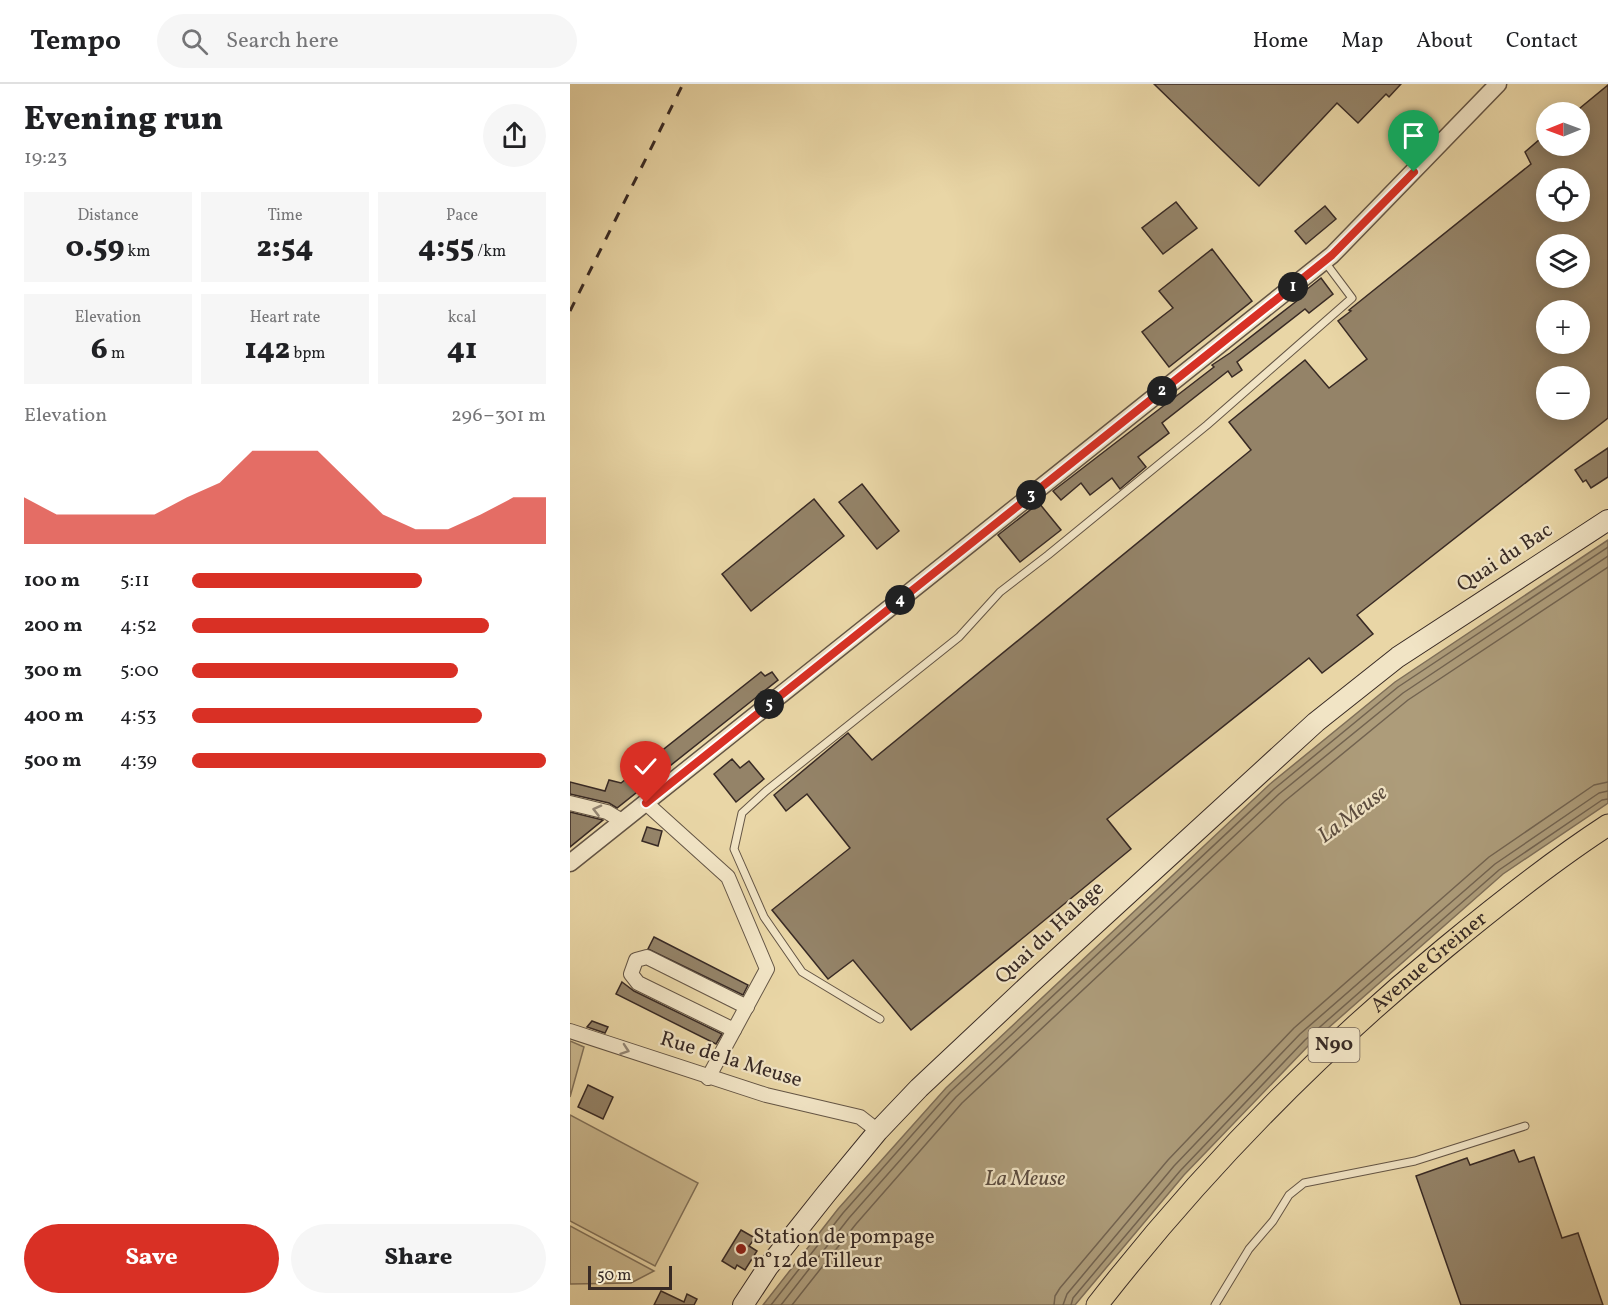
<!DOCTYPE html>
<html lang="en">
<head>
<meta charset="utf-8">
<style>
	body { margin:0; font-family:Vollkorn,serif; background:#f6f6f6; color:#202124; height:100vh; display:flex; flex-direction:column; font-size:22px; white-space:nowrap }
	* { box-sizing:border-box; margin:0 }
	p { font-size:20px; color:#757577 }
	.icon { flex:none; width:33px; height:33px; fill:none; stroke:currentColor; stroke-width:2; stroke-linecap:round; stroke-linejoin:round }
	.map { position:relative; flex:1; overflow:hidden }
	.panel { display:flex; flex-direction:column; background:#fff; width:570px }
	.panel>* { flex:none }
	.needle { width:39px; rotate:269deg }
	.controls { position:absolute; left:966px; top:18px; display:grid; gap:12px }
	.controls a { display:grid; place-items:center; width:54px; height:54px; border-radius:50%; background:#fff; box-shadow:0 3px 15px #0003; font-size:30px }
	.scale { position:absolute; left:18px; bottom:15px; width:84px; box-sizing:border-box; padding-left:6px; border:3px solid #382a25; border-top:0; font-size:16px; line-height:21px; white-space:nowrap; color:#382a25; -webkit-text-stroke:4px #f1e4c5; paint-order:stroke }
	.pin { position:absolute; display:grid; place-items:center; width:51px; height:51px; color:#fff; margin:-62px -26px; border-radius:50% 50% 50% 0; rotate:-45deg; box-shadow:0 0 6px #0007 }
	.pin .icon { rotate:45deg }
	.km { position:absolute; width:30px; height:30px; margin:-15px; border-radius:50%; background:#222; color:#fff; font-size:16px; line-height:30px; text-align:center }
	.round { display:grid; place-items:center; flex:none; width:63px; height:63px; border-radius:32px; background:#f6f6f6 }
	.headline { display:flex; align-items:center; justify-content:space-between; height:102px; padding:0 24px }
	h1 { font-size:33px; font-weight:800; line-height:45px }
	.stats { display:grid; grid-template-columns:repeat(3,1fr); gap:9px; height:102px; padding:6px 24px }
	.stats div { display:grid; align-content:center; border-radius:0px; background:#f6f6f6; text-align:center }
	.stats b { font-size:30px; font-weight:800 }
	.stats small { font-size:16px; font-weight:400 }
	.stats p { font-size:16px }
	.chart { height:168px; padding:12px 24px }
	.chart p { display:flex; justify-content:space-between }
	.chart svg { width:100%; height:108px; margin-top:6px; fill:#d93025; opacity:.7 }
	.button { display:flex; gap:12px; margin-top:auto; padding:12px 24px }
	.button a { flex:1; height:69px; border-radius:36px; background:#d93025; color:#fff; font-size:24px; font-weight:800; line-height:69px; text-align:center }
	.button a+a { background:#f6f6f6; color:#202124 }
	ul { padding:0 24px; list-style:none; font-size:20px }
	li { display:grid; grid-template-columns:96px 72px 1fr; align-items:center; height:45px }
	li i { height:15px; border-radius:8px; background:#d93025 }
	header { display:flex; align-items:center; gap:36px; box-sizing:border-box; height:84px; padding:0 30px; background:#fff; border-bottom:2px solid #e0e0e0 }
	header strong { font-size:28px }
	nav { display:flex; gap:33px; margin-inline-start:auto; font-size:21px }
	.search { width:420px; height:54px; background:#f6f6f6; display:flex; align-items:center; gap:15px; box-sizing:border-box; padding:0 21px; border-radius:33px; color:#757577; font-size:22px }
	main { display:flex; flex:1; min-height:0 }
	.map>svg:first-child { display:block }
</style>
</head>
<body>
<header>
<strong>Tempo</strong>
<div class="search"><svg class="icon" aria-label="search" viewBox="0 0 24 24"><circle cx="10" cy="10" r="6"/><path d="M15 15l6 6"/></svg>Search here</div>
<nav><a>Home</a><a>Map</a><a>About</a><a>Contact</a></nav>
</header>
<main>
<section class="panel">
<div class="headline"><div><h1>Evening run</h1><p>19:23</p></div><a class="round"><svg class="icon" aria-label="share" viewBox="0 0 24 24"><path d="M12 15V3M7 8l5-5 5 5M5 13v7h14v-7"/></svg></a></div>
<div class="stats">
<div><p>Distance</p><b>0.59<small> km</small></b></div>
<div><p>Time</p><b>2:54</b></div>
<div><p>Pace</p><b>4:55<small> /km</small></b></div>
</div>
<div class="stats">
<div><p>Elevation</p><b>6<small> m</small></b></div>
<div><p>Heart rate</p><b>142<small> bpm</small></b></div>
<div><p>kcal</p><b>41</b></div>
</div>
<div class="chart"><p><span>Elevation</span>296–301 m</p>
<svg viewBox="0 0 160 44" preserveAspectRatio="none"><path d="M0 44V25L10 32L20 32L30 32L40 32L50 25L60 19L70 6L80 6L90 6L100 19L110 32L120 38L130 38L140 32L150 25L160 25V44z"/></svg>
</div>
<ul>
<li><b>100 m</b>5:11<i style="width:65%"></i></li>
<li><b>200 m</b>4:52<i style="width:84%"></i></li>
<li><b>300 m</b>5:00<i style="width:75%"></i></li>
<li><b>400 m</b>4:53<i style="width:82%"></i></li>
<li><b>500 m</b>4:39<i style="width:100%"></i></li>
</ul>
<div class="button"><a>Save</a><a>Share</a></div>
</section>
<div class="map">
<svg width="1038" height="1221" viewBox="0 0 1038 1221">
	<rect width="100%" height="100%" fill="#e9d6a6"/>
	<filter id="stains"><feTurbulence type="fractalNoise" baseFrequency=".00333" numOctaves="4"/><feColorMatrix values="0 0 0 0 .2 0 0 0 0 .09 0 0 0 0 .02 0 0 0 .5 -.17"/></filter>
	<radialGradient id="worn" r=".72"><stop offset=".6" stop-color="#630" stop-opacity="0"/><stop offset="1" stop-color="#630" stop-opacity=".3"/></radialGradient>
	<g fill="#cbb990" stroke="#82725a" stroke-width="1.5">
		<path d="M0 957 14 963 0 1013Z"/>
		<path d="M0 1031 128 1099 85 1182 0 1137Z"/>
		<path d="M0 1142 84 1187 61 1199 0 1200Z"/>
	</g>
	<path fill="#ad9c7a" stroke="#7e6e58" stroke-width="1.5" d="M1038 456V719L933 790 740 960 614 1091 505 1221H193L268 1125 376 1004 700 700 825 598Z"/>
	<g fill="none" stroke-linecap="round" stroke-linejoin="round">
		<g stroke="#726350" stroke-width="1.5">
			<path d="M201 1221 273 1129 380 1008 704 705 828 603 1038 463"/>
			<path d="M211 1221 279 1134 386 1013 709 710 833 609 1038 472"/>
			<path d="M222 1221 286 1140 392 1019 715 717 838 616 1038 483"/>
			<path d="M484 1221 485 1212 490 1204 598 1076 724 944 919 773 1024 701 1038 698"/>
			<path d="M493 1221 497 1210 604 1082 730 950 925 780 1029 709 1038 707"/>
			<path d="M501 1221 503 1214 610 1087 735 956 929 786 1032 716 1038 715"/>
		</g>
	</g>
	<g fill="#948368" stroke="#382a25" stroke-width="1.5" fill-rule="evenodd">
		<path d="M584 0H831L819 13 816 10 788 39 767 19 689 102Z"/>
		<path d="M1038 1V334L787 531 803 550 752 589 739 574 537 735 561 765 341 946 283 876 258 895 202 826 280 764 237 710 216 727 204 711 278 649 302 676 681 366 659 338 735 276 759 304 797 275 768 237 781 227 779 226 961 80 955 68 976 50V62H1010V24ZM976 94H1010V128H976ZM976 160H1010V194H976ZM976 226H1010V260H976ZM976 292H1010V326H976Z"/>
		<path d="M606 118 627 144 593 170 572 144Z"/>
		<path d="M755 122 766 135 736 160 725 147Z"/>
		<path d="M642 165 682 217 599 283 572 248 603 224 589 207Z"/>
		<path d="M751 194 763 210 739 229 735 225 667 278 672 286 662 293 658 287 592 339 599 349 568 373 576 383 550 405 542 394 520 411 511 399 491 416 483 407 644 283 642 281 660 269 728 216 726 214Z"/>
		<path d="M1038 364V393L1021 404 1016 396 1013 398 1005 386Z"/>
		<path d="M292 400 329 447 307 465 269 418Z"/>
		<path d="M244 415 274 452 181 527 152 490Z"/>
		<path d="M469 419 491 446 450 478 428 451Z"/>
		<path d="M191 588 195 592 202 588 208 596 47 724 39 719 0 710V698L35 707 39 696 51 699Z"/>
		<path d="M162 675 170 684 179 677 194 695 166 718 144 690Z"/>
		<path d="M0 728 33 736 0 763Z"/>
		<path d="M77 743 92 747 88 762 72 757Z"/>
		<path d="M84 853 178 901 173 911 78 865Z"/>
		<path d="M52 898 64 907 152 950 146 960 46 910Z"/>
		<path d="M22 937 38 943 35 949 17 943Z"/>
		<path d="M18 1001 43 1013 33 1035 8 1023Z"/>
		<path d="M944 1066 949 1078 964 1073 992 1154 1008 1149 1033 1221H891L846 1092 897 1074 900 1081Z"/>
		<path d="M171 1146 185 1154 179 1162 187 1167 175 1186 167 1181 165 1185 152 1177Z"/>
		<path d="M91 1207 114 1218 117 1210 127 1215 124 1221H84Z"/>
	</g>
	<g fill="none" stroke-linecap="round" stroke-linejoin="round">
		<defs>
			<g id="service">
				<path d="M310 935 232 888 194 833 164 765 172 729 196 707 389 553 430 508 478 471 637 341 782 214 755 178"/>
				<path d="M645 1221 679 1165 703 1137 719 1111 734 1099 845 1077 955 1042"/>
			</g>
			<g id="minor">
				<path d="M0 719 37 728 52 737"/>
				<path d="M76 719 158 793 197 885 138 994"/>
				<path d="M164 946 68 899 61 890 66 876 77 873 177 923"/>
				<path d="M0 947 196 1011 290 1033 308 1047"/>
			</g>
			<path id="tertiary" d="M0 779 762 171 928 0"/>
			<path id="secondary" d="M173 1221 198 1183 256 1110 308 1047 349 1004 463 897 746 638 828 573 1038 436"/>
			<g id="primary">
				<path id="s1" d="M527 1221C629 1090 746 970 875 864 927 821 981 778 1038 741"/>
			</g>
		</defs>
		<use href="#service" stroke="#645545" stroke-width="9"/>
		<use href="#minor" stroke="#645545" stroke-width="16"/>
		<use href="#tertiary" stroke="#645545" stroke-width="19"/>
		<use href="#secondary" stroke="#382a25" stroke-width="22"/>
		<use href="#primary" stroke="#382a25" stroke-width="23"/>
		<use href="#service" stroke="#f1e4c5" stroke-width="7"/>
		<use href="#minor" stroke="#f1e4c5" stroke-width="14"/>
		<use href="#tertiary" stroke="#f1e4c5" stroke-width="16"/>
		<use href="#secondary" stroke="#f1e4c5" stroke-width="20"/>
		<use href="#primary" stroke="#e9d6a6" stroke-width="21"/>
		<path stroke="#382a25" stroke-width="3" stroke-dasharray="10 10" stroke-linecap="butt" d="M0 227 113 0"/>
	</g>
	<defs><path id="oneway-chevron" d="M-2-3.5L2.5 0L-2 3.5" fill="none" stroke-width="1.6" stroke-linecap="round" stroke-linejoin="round" transform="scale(1.5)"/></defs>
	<g stroke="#948775">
		<use href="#oneway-chevron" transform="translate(27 726) rotate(-166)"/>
		<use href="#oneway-chevron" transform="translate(55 966) rotate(19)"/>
	</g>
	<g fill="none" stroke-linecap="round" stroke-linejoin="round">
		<defs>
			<path id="route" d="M76 719 762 171 844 88"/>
		</defs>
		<use href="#route" stroke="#fff" stroke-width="12"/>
		<use href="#route" stroke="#d93025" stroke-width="8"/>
	</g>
	<circle fill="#8f2418" stroke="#f1e4c5" stroke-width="2" cx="171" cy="1165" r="6"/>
	<g text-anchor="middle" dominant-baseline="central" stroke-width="4.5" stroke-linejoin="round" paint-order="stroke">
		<rect fill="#f1e4c5" stroke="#706255" stroke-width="1.5" x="738.5" y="944" width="51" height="34" rx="4.5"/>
		<g font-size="20" font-weight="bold" fill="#382a25">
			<text x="764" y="961">N90</text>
		</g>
		<g font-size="21" fill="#382a25" stroke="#f1e4c5">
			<text transform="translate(935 474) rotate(-33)">Quai du Bac</text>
			<text transform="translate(480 849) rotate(-43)">Quai du Halage</text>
			<text stroke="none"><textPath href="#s1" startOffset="478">Avenue Greiner</textPath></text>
			<text transform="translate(161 976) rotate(17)">Rue de la Meuse</text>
		</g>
		<g font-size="21" fill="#382a25" stroke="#f1e4c5" text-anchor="start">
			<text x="183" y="1153">Station de pompage<tspan x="183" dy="24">n°12 de Tilleur</tspan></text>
		</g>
		<g font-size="22" font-style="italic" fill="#5b4c3f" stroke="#f1e4c5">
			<text transform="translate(783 731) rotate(-37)">La Meuse</text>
			<text x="455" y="1095">La Meuse</text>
		</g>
	</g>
	<rect width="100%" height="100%" filter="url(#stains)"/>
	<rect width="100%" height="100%" fill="url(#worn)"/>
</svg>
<div class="controls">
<a><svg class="needle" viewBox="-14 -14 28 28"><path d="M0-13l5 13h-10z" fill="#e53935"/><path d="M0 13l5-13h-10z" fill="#757577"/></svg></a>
<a><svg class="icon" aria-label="locate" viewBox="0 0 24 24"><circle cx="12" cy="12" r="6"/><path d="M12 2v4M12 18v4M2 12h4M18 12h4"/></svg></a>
<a><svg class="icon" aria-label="layers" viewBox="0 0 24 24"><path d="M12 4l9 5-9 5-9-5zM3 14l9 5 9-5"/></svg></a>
<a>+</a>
<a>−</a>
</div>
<div class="scale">50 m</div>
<div class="pin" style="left:844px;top:88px;background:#1e9e55"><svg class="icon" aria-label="arrive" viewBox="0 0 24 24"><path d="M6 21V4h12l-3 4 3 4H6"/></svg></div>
<div class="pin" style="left:76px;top:719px;background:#d93025"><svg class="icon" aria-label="check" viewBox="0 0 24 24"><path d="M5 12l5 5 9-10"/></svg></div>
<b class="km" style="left:723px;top:203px">1</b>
<b class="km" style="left:592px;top:307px">2</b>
<b class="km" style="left:461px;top:411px">3</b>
<b class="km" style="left:330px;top:516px">4</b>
<b class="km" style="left:199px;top:620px">5</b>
</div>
</main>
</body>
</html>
